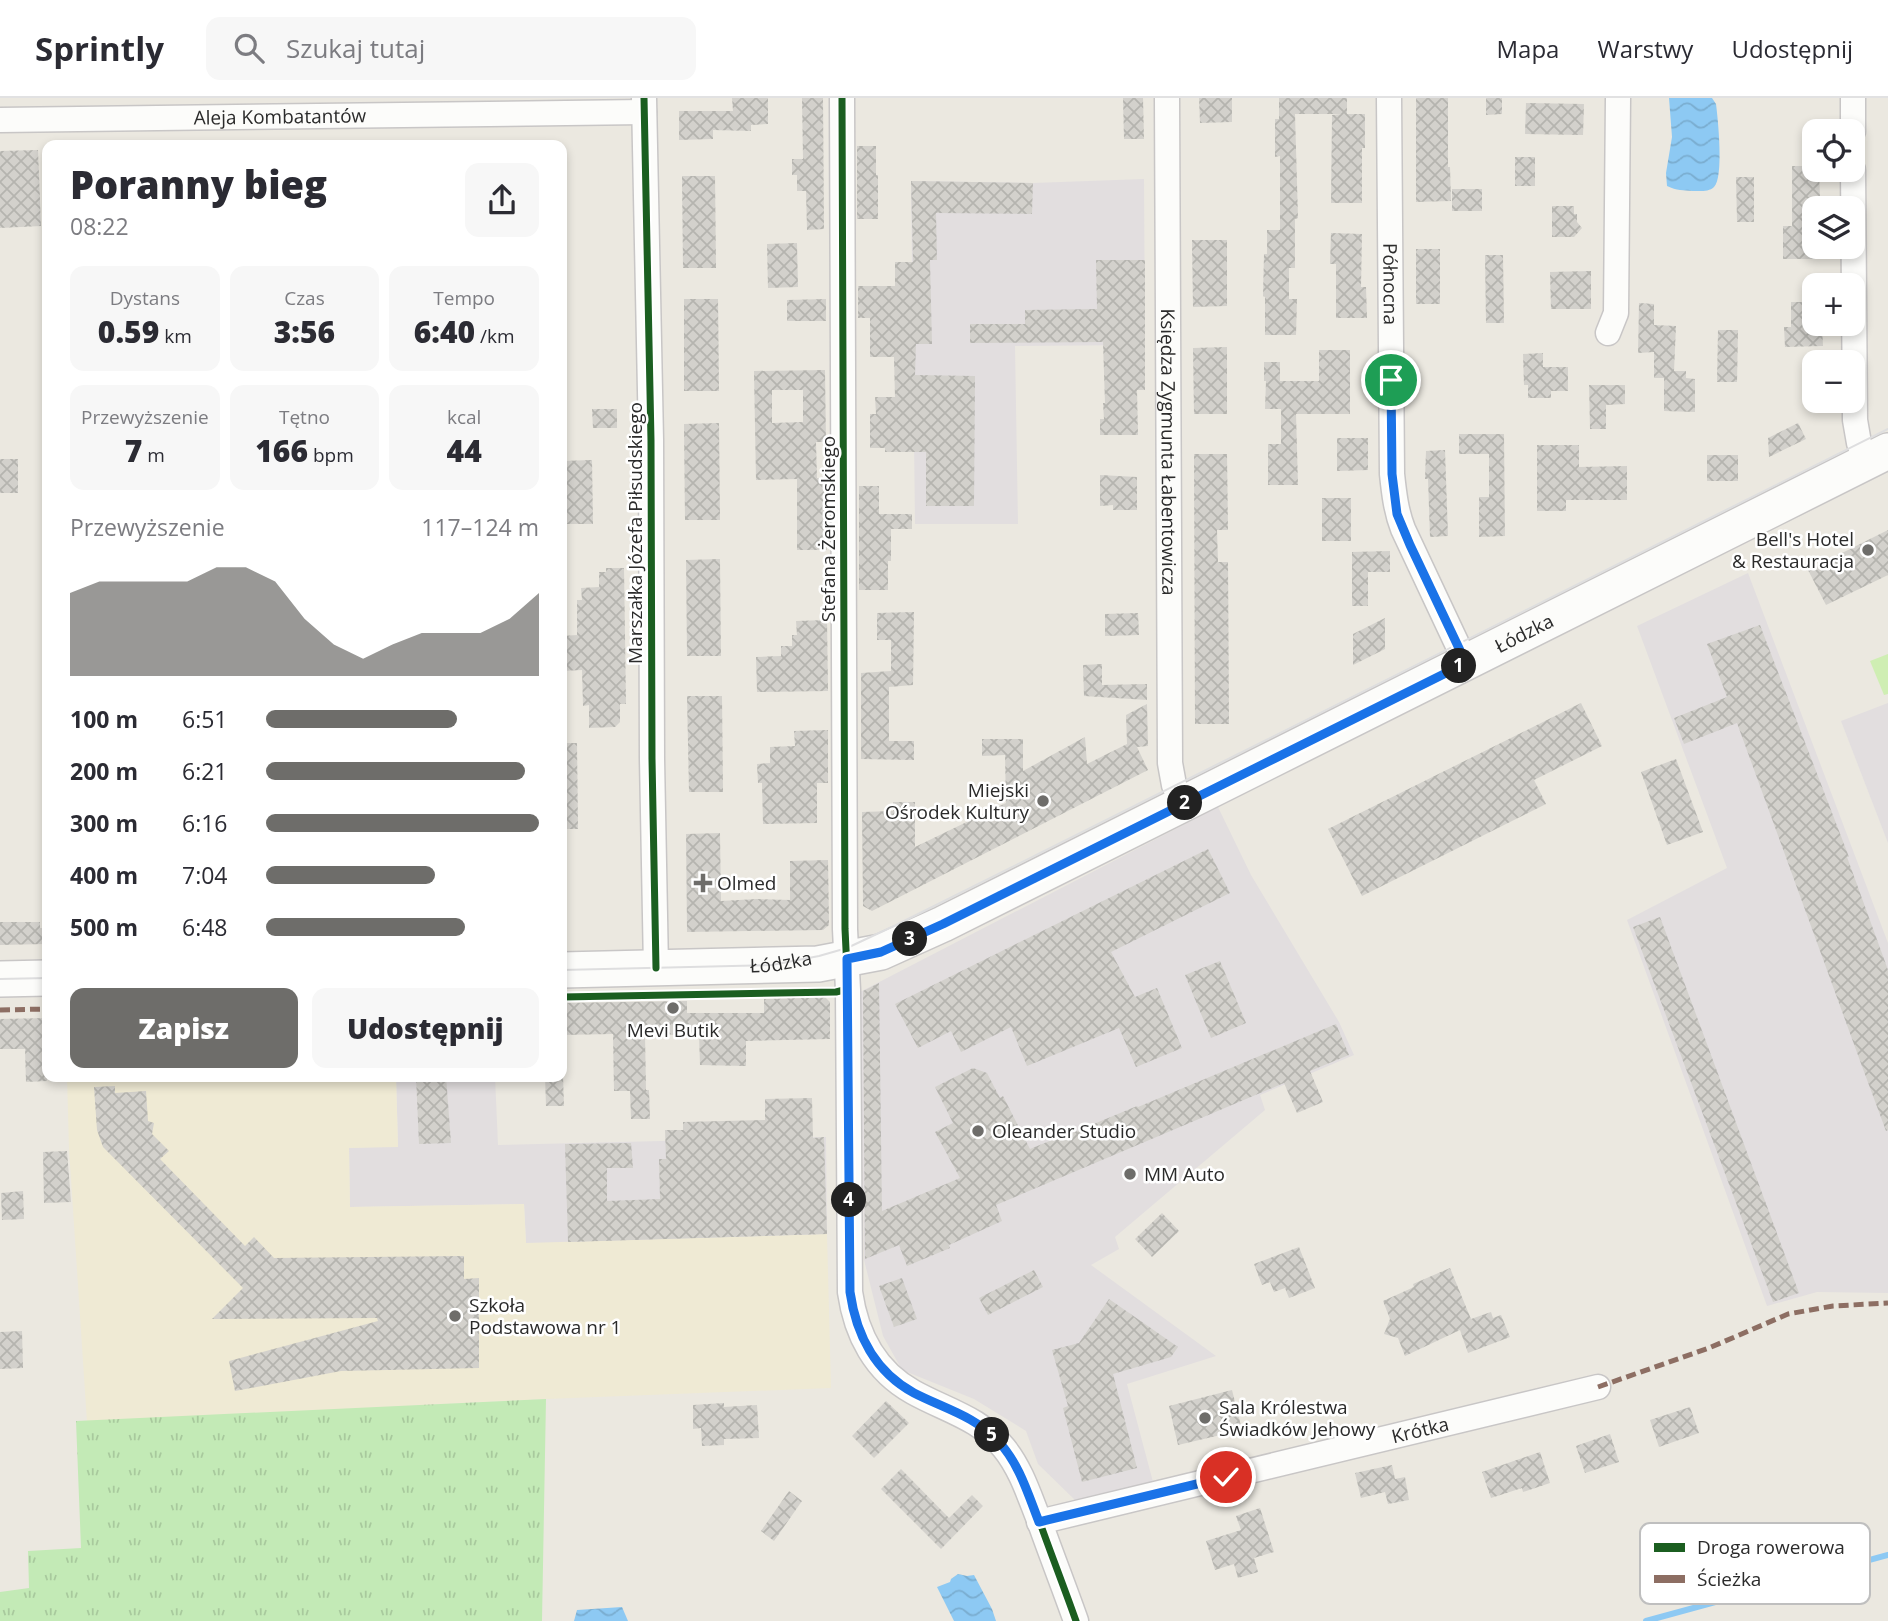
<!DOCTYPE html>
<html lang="pl">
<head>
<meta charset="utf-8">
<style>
	body { margin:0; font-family:"Open Sans",sans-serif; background:#f7f7f7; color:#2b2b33; height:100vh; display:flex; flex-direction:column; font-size:26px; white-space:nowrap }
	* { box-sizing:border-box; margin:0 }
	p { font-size:23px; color:#7c7c81 }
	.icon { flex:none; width:38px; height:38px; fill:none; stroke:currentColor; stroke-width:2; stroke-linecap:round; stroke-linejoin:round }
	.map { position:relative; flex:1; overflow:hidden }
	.sheet { position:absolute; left:42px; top:42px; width:525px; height:942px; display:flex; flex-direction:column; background:#fff; border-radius:14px; box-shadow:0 4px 10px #0003 }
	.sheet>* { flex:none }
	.tools { position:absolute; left:1802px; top:21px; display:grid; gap:14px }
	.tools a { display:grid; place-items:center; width:63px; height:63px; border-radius:14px; background:#fff; box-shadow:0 4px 10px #0003; font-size:35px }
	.pin { position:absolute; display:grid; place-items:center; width:60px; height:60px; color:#fff; margin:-30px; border:4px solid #fff; border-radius:50%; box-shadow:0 2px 7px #0007 }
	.km { position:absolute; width:35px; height:35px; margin:-18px; border-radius:50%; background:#222; color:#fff; font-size:19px; line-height:35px; text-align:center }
	.round { display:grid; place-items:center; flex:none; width:74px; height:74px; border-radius:14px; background:#f7f7f7 }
	.summary { display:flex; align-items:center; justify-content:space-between; height:119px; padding:0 28px }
	h1 { font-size:38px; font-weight:800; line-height:52px }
	.metrics { display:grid; grid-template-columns:repeat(3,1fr); gap:10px; height:119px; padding:7px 28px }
	.metrics div { display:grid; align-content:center; border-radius:14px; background:#f7f7f7; text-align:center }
	.metrics b { font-size:30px; font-weight:800 }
	.metrics small { font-size:19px; font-weight:400 }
	.metrics p { font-size:19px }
	.chart { height:196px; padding:14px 28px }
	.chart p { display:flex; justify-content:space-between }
	.chart svg { width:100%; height:126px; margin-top:7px; fill:#6e6d6a; opacity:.7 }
	.action { display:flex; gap:14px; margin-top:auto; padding:14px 28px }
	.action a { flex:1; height:80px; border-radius:14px; background:#6e6d6a; color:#fff; font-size:28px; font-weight:800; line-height:80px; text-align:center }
	.action a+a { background:#f7f7f7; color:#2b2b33 }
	ul { padding:0 28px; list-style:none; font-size:23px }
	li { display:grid; grid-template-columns:112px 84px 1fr; align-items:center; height:52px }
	li i { height:18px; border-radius:9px; background:#6e6d6a }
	header { display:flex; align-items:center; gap:42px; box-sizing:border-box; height:98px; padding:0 35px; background:#fff; border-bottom:2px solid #e1e1e2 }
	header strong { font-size:33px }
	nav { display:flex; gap:38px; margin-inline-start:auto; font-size:24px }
	.search { width:490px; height:63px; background:#f7f7f7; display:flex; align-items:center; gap:18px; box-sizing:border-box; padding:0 24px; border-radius:14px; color:#7c7c81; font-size:26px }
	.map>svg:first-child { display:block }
</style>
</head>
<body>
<header>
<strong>Sprintly</strong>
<div class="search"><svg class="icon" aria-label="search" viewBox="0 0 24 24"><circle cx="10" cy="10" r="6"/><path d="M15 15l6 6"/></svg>Szukaj tutaj</div>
<nav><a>Mapa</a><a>Warstwy</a><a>Udostępnij</a></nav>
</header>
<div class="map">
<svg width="1888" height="1523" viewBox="0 0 1888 1523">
	<defs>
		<pattern id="grass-tufts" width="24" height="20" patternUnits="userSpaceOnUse" patternTransform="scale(1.75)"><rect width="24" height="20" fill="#c3eab6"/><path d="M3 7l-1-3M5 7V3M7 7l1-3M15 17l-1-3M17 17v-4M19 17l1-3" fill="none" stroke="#a8c99d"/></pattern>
		<pattern id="water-waves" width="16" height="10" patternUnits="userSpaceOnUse" patternTransform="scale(1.75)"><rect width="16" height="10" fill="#8dc9f3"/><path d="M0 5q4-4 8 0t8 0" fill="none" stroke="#7aadd0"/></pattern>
		<pattern id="building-cross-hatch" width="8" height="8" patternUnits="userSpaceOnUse" patternTransform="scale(1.75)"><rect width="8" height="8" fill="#d3d1cc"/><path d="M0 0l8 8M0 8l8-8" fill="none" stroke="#b5b4af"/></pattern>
	</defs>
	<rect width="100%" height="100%" fill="#ebe8e0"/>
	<g fill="#e2dedf">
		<path d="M1144 81 1145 247 1015 248 1018 426H915L911 83 1033 85Z"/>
		<path d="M1748 475 1888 845V1195L1817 1194 1767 1208 1627 822 1727 770 1637 528Z"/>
		<path d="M1888 605V745L1841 623Z"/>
		<path d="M1218 709 1251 777 1339 924 1354 957 1260 997 1265 1012 1115 1139 1119 1151 1091 1167 1216 1258 1127 1286 1153 1384 1076 1403 1038 1366 1026 1333 974 1301 902 1272 883 1238 864 1162 860 894Z"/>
		<path d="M396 978H495L498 1047 826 1039 827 1136 526 1146 524 1106 350 1109 349 1050 398 1048Z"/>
	</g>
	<path fill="#efead4" d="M67 978H396L398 1049 349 1050 350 1109 524 1106 526 1145 827 1136 831 1290 546 1301 87 1324 69 1051Z"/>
	<path fill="url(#grass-tufts)" d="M546 1301 542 1523H0V1494L29 1490 28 1453 81 1450 76 1323Z"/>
	<path fill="#cfeeb3" d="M1888 556V596L1884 597 1870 563Z"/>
	<g fill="url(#water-waves)">
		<path d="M1669 0H1712L1716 6C1718 21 1724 80 1714 89 1709 94 1700 93 1693 93 1683 92 1677 93 1667 88L1666 75 1672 39Z"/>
		<path d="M958 1476 967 1478 974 1477 992 1511 996 1523H954L937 1489 950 1484 951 1481Z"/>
		<path d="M622 1509 628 1523H574L577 1512Z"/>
	</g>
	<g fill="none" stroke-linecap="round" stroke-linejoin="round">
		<path stroke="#8dc9f3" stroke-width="6" d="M1646 1523 1888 1457"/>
	</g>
	<g fill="url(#building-cross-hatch)" fill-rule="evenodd">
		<path d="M732 0H768V26L751 27V33L713 32V41L679 42V13H733Z"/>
		<path d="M802 0H823L824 131 807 132 806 93H797V77H792V61H803Z"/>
		<path d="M1123 0H1143L1144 41H1124Z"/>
		<path d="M1199 0H1232V24L1200 25Z"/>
		<path d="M1279 0H1347V16H1365V50H1362V105H1331L1332 17 1342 16H1295L1298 120 1295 121V170H1289V201H1297L1296 237H1265V199L1263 198 1264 156H1267V132H1280V58L1275 59V21H1279Z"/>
		<path d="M1416 0H1448V69H1450L1451 103 1416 104Z"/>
		<path d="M1486 0H1502V16L1486 17Z"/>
		<path d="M1526 5 1584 6 1583 37 1525 36Z"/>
		<path d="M857 48H876V77H878V121H857Z"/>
		<path d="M38 52 41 128 0 130V53Z"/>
		<rect x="1515" y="59" width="20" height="29"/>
		<path d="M1792 68H1815V72H1819L1820 99H1815V161H1783V128H1792Z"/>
		<path d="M682 78H715L716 170H683Z"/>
		<path d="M1736 79H1754V124H1737Z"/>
		<path d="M911 83 1033 85 1032 116 936 115 937 162H930L932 246H916L915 277 975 278 974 408H926V354H885V350H870V316H876L875 299H895L894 259H870V220H858V188H895V164H913Z"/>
		<rect x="1452" y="91" width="30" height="22"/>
		<path d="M1552 108H1574V116H1577V124L1582 130 1574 139H1552Z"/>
		<path d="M1331 135 1362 136 1361 189H1366L1367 220H1336V166H1330Z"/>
		<path d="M1192 142H1227V208L1193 209Z"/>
		<path d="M797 145 798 189 768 190 767 146Z"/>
		<rect x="1416" y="151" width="24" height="55"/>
		<path d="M1485 157H1503L1504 225H1486Z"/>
		<path d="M1096 162H1145V292H1137L1138 337H1100V321H1104L1103 305H1105L1103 244 970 245V226H1025V212L1097 211Z"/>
		<path d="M1591 173V211H1551L1550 174Z"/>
		<path d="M684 201H718L719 293H684Z"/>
		<path d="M826 201V223H787V202Z"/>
		<path d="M1791 204H1815V226H1822L1823 248 1785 249 1784 229H1791Z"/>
		<path d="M1639 205 1654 206V227L1676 228 1674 273H1686V280L1695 281V314L1664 313V280H1654V254L1638 255Z"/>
		<path d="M1718 232H1738L1737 284H1717Z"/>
		<path d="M1227 249V316H1194L1193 250Z"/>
		<path d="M1319 252H1350V316H1296L1298 387H1268V346H1281V311H1265L1266 283H1272H1264V264H1280V283H1319Z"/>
		<path d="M1543 255V269H1568V293H1551V300H1528V287H1524L1523 256Z"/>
		<path d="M825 272 826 344H816L817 380H826L827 452H797V381L756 382 754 273ZM772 292H803V324L772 325Z"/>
		<path d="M1589 287H1625V306L1606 307V331H1590Z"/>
		<path d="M592 311H617V330H593Z"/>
		<path d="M719 325 720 422H685L684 326Z"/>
		<path d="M1798 325 1806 341 1769 359 1768 340Z"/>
		<path d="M1459 336H1504L1505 438 1479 439V399H1489V356H1459Z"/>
		<path d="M1337 340H1368V372L1337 373Z"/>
		<path d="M1537 347H1579V369L1627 368V402H1566V413H1537Z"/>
		<path d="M1445 352 1448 438 1430 439 1428 381H1425L1426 353Z"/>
		<path d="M1194 356H1227L1228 432H1217L1218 464H1228L1229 626H1195Z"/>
		<rect x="1707" y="357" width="31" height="26"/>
		<rect x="0" y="361" width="18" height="34"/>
		<path d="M592 362 593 426H562V363Z"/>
		<path d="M1100 377 1137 379V412H1113V407L1100 408Z"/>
		<path d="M859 388H879V416H912V431H891V463H888V492H859Z"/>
		<rect x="1322" y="400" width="29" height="43"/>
		<path d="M1888 432V477L1826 507 1808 472Z"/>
		<path d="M1390 453V474H1368V508H1352V454Z"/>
		<path d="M720 461 721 558H687L686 462Z"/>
		<path d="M606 470H624L626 606H620V624L615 629 589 630V607L583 608 582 572 562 573V538L577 537V502H582L581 490 599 489V474H606Z"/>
		<path d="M914 514 913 587 889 589V643H914V662L861 661V575L891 573V542H877V515Z"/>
		<path d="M1138 515 1139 537 1105 538V516Z"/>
		<path d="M1385 520V551L1353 567V536Z"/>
		<path d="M827 522 828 593 757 594 756 559 781 558V548H792V537H797L796 523Z"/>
		<path d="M1760 527 1849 759H1847L1888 872V1032L1886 1033 1863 971 1737 625 1684 646 1674 620 1727 599 1707 546Z"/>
		<path d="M1102 566V587L1147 586V602L1084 598 1083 567Z"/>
		<path d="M687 598H722L723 694H689Z"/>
		<path d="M1581 605 1602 648 1534 682 1546 706 1362 798 1328 731Z"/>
		<path d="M1147 606 1148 648 1137 649 1148 672 872 813 863 808 862 714 893 713V704H915V749L1006 705 1005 657 982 658V641H1023V673L1085 639 1087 666 1127 646 1126 617Z"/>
		<path d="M828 632V685H817V725L763 726 762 685H758L757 666 770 665V649L795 648 794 633Z"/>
		<path d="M562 645H577L578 731H562Z"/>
		<path d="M1676 661 1703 734 1667 747 1641 674Z"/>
		<path d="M720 735 721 803 757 801 790 802V763L828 762 829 827 823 832 687 834 686 736Z"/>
		<path d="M1208 751 1230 795 1111 854 1135 899 1157 890 1182 950 1136 969 1119 930 1027 968 1011 929 961 954 951 933 918 950 895 906Z"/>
		<path d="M1660 819 1799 1195 1773 1204 1633 829Z"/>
		<path d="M0 824H40V830H47V846L0 847Z"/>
		<path d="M1220 863 1246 925 1211 940 1185 877Z"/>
		<path d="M879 885 882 1113 960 1080 935 1034 953 1025 935 989 973 970 987 975 1000 1000 1003 998 1030 1051 1052 1042 1053 1043 1137 1008 1138 1009 1336 926 1349 957 1310 973 1323 1004 1297 1015 1284 985 996 1107 1002 1123 949 1147 950 1150 907 1168 899 1147 865 1161 863 893Z"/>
		<path d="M825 899 830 904V941L746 943V968L700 967 699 936 645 937 646 992H649L650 1021H631L630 993H614L613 936 562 937V905L687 903V915H764V901Z"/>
		<path d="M47 920V983L26 984 25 951H0V921Z"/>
		<path d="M416 978H446L451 1045 419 1046Z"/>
		<path d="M545 978H563L564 1008H546Z"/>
		<path d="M115 988V995L146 993 148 1023 154 1025 152 1036 169 1053 160 1061 245 1148 254 1139 274 1160 464 1158V1181L479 1180V1270L341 1273 235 1293 229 1263 378 1223 377 1220 212 1221 243 1190 103 1049 97 1032 94 989Z"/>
		<path d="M812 1000 813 1040 824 1039 827 1136 568 1144 565 1046 631 1045 633 1070H607V1103L660 1101 659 1061H666L665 1032H683V1024L765 1022V1001Z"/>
		<path d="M67 1053 71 1104 44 1105 43 1054Z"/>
		<path d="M23 1093 24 1121 2 1122 1 1095Z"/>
		<path d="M1162 1115 1179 1133 1152 1159 1135 1141Z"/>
		<path d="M1299 1149 1315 1190 1289 1200 1285 1190 1274 1194 1270 1184 1262 1187 1254 1166Z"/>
		<path d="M1450 1170 1471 1221 1491 1214 1493 1220 1501 1217 1510 1239 1468 1255 1460 1232 1405 1258 1398 1240 1384 1236 1390 1221 1383 1203 1414 1189 1413 1186Z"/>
		<path d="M1034 1172 1043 1189 988 1217 979 1200Z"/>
		<path d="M902 1180 917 1221 894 1229 879 1188Z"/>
		<path d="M1109 1201 1178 1249 1171 1259 1113 1276 1137 1370 1082 1384 1063 1310 1068 1308 1052 1252 1079 1245Z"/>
		<path d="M22 1233 23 1270 0 1271V1234Z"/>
		<path d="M1232 1292 1242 1332 1178 1347 1169 1308Z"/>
		<path d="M886 1303 909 1325 874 1360 852 1338Z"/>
		<path d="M724 1305V1309L757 1307 759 1340 724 1341V1347L702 1348 701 1330 693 1331V1307Z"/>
		<path d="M1690 1309 1699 1335 1659 1349 1650 1322Z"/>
		<path d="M1610 1336 1619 1364 1585 1375 1576 1348Z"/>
		<path d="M1540 1354 1550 1385 1523 1394 1522 1390 1491 1400 1482 1374Z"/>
		<path d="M1392 1367 1395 1381 1405 1379 1409 1402 1388 1406 1385 1394 1361 1400 1355 1375Z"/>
		<path d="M901 1371 949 1420 972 1397 983 1408 941 1451 881 1391Z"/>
		<path d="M789 1393 802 1403 774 1443 761 1433Z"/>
		<path d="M1260 1410 1274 1454 1254 1460 1258 1474 1238 1480 1234 1466 1215 1472 1206 1443 1241 1432 1236 1418Z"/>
	</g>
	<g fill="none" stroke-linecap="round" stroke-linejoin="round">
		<defs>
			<g id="street">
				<path d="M644 0 651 342 652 661 656 870"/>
				<path d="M842 0 845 831 848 892 850 1194C856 1236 875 1273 913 1294 945 1312 980 1320 1004 1350 1021 1371 1029 1397 1039 1422 1051 1456 1064 1489 1076 1523"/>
				<path id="s1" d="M1167 0 1170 665 1174 687 1182 706"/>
				<path id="s2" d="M1389 0 1392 376C1394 395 1396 413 1403 431L1466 565"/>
				<path d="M1853 0V33"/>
				<path id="s3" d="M0 22 644 14"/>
				<path d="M1853 72 1855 322 1859 345 1866 364"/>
				<path d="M1608 235 1616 215 1618 0"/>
				<path id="s4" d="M1039 1424 1598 1289"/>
			</g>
			<g id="secondary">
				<path id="s5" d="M562 872 818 866 881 854 943 826 1888 353"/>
				<path d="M0 881 47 880"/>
			</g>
		</defs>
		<use href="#street" stroke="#c8c6c6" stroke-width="27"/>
		<use href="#secondary" stroke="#c8c6c6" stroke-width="38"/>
		<use href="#street" stroke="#fcfcfa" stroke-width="24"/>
		<use href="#secondary" stroke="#fcfcfa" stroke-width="35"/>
		<g stroke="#dededf" stroke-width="2">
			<path id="s6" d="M562 872 772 867 819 858 847 850 896 827 1888 331"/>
			<path d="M0 881 47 880"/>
		</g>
		<g stroke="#8d6e63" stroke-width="5" stroke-dasharray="10 5" stroke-linecap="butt">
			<path d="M0 912 47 911"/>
			<path d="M1598 1289 1709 1250 1788 1216 1833 1208 1888 1205"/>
		</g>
		<defs>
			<g id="cycleway">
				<path d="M644 0 651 342 652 661 656 870"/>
				<path d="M842 0 845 831 848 892 850 1194C856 1236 875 1273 913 1294 945 1312 980 1320 1004 1350 1021 1371 1029 1397 1039 1422 1051 1456 1064 1489 1076 1523"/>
				<path d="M562 899 836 894 848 891"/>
			</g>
		</defs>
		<use href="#cycleway" stroke="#fff" stroke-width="11"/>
		<use href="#cycleway" stroke="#1b5e20" stroke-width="7"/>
	</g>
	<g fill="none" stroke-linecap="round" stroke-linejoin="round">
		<defs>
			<path id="route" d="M1226 1379 1039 1424C1028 1396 1019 1365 998 1343 975 1318 943 1310 914 1295 875 1274 856 1236 850 1194L847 861 881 854 943 826 1466 565 1410 447 1397 416 1392 376 1391 282"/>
		</defs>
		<use href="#route" stroke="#fff" stroke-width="14"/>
		<use href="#route" stroke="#1a73e8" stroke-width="9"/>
	</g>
	<g fill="#6e6d6a" stroke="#fff" stroke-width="2.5">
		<circle cx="1868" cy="452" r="7"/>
		<circle cx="1043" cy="703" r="7"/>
		<path d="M699.5 774.5h7v7h7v7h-7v7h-7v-7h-7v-7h7z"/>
		<circle cx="673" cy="910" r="7"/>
		<circle cx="978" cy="1033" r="7"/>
		<circle cx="1130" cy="1076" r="7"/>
		<circle cx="455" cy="1218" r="7"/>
		<circle cx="1205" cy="1320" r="7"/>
	</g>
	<g text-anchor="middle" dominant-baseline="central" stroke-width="5" stroke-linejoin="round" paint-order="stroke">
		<g font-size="19" fill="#2b2b2b" stroke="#fff">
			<text stroke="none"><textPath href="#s3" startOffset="280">Aleja Kombatantów</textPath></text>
			<text stroke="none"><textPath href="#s2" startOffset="186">Północna</textPath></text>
			<text stroke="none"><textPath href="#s1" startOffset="354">Księdza Zygmunta Łabentowicza</textPath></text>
			<text transform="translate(828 431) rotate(-90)">Stefana Żeromskiego</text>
			<text transform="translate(635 435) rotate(-90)">Marszałka Józefa Piłsudskiego</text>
			<text stroke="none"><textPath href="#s5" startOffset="1038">Łódzka</textPath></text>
			<text stroke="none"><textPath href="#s6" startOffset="219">Łódzka</textPath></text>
			<text stroke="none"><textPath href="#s4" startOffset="392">Krótka</textPath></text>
		</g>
		<g font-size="19" fill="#2b2b2b" stroke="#fff" text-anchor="start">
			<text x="1854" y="441" text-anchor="end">Bell's Hotel<tspan x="1854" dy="22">&amp; Restauracja</tspan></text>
			<text x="1029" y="692" text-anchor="end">Miejski<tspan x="1029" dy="22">Ośrodek Kultury</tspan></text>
			<text x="717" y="785">Olmed</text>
			<text x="673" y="932" text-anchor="middle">Mevi Butik</text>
			<text x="992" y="1033">Oleander Studio</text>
			<text x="1144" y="1076">MM Auto</text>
			<text x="469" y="1207">Szkoła<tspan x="469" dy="22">Podstawowa nr 1</tspan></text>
			<text x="1219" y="1309">Sala Królestwa<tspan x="1219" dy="22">Świadków Jehowy</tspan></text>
		</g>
	</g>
	<rect x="1640" y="1425" width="230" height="81" rx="10" fill="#fff" stroke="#bfbfbf" stroke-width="2"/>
	<rect x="1654" y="1445" width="31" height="9" fill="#1b5e20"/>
	<rect x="1654" y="1477" width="31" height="8" fill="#8d6e63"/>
	<g font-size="19" fill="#2b2b2b">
		<text x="1697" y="1456">Droga rowerowa</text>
		<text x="1697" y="1488">Ścieżka</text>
	</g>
</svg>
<div class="tools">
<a><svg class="icon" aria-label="locate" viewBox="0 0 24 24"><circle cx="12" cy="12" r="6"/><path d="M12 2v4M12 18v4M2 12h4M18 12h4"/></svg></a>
<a><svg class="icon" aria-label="layers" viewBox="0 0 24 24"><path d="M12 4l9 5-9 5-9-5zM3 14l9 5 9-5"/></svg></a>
<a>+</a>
<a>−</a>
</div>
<div class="pin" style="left:1391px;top:282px;background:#1e9e55"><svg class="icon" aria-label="arrive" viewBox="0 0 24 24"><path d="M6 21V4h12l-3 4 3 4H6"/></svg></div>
<div class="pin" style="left:1226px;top:1379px;background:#d93025"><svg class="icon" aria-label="check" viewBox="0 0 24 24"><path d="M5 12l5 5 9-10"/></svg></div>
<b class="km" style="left:1459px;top:568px">1</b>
<b class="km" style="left:1185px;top:705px">2</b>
<b class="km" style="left:910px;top:841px">3</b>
<b class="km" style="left:849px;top:1102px">4</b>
<b class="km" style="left:992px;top:1337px">5</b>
<section class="sheet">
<div class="summary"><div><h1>Poranny bieg</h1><p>08:22</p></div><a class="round"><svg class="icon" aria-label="share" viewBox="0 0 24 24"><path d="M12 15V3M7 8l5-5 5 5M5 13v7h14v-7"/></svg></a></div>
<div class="metrics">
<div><p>Dystans</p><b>0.59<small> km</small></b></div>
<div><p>Czas</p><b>3:56</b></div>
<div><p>Tempo</p><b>6:40<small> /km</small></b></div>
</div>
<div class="metrics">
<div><p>Przewyższenie</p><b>7<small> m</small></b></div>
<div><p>Tętno</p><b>166<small> bpm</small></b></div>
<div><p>kcal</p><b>44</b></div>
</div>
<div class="chart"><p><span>Przewyższenie</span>117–124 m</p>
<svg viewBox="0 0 160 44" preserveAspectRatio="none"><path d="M0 44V15L10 11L20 11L30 11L40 11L50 6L60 6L70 11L80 24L90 33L100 38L110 33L120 29L130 29L140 29L150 24L160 15V44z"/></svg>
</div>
<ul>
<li><b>100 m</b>6:51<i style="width:70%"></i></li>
<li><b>200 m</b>6:21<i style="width:95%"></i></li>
<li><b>300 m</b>6:16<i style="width:100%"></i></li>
<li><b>400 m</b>7:04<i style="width:62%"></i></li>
<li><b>500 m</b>6:48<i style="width:73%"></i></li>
</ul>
<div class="action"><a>Zapisz</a><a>Udostępnij</a></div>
</section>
</div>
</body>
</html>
